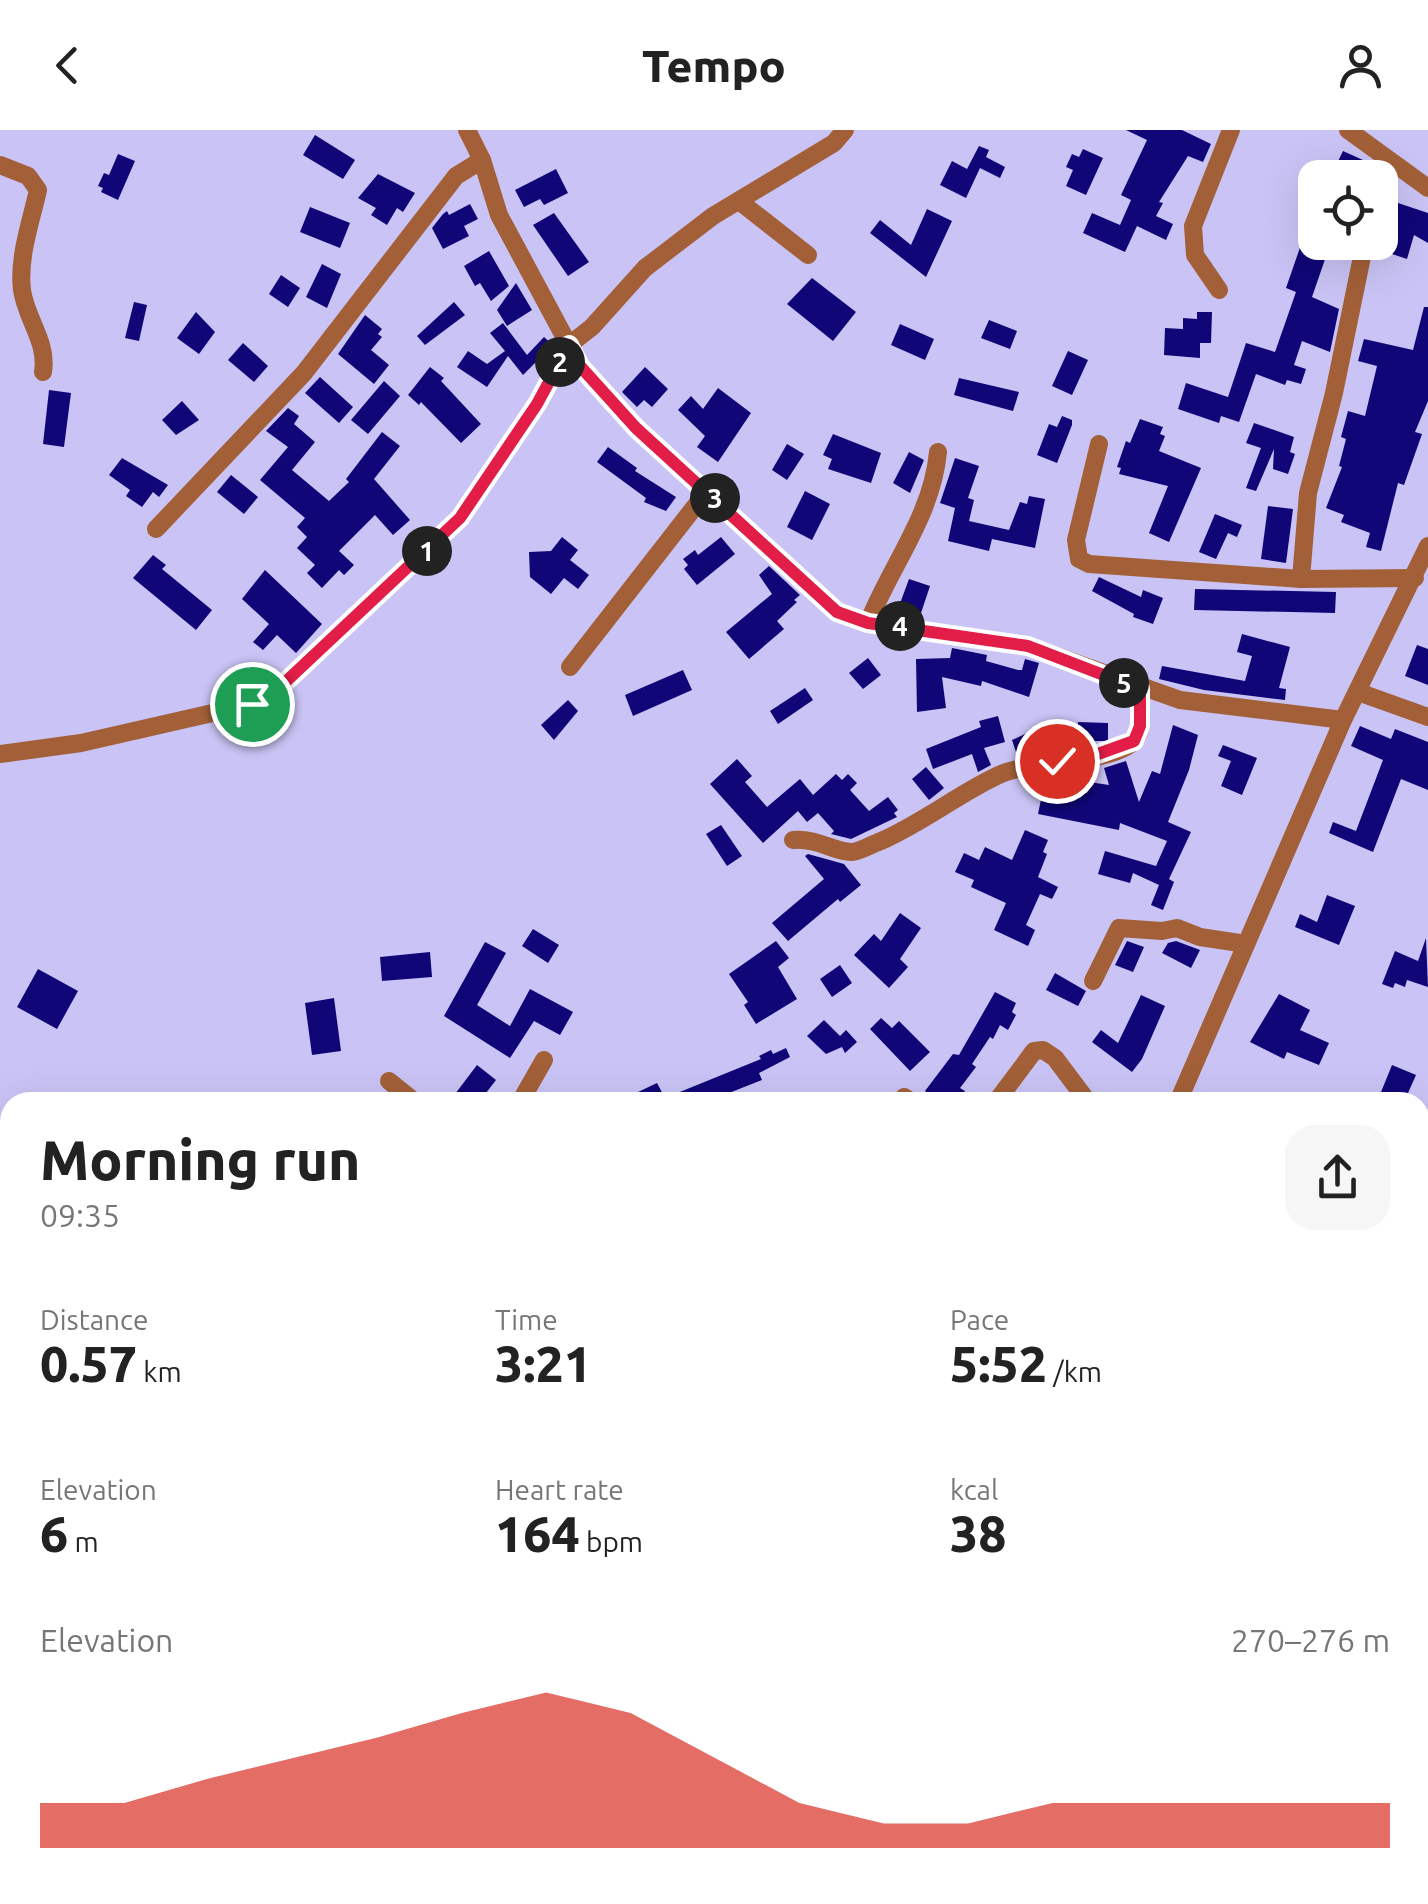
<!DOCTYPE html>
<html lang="en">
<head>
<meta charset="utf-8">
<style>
	body { margin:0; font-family:Ubuntu,sans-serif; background:#f6f6f6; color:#222; height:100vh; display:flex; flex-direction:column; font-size:38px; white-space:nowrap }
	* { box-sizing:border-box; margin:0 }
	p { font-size:32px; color:#767676 }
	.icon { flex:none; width:55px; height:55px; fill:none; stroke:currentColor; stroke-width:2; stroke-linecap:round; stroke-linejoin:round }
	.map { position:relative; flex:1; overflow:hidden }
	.side { position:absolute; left:0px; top:962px; width:1430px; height:812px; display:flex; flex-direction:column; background:#fff; border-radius:30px 30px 0 0; box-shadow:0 10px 40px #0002 }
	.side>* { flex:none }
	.controls { position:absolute; left:1298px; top:30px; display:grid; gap:20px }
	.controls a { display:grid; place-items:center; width:100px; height:100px; border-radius:20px; background:#fff; box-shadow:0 10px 40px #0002; font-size:50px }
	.pin { position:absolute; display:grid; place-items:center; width:85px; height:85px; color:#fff; margin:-42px; border:5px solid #fff; border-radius:50%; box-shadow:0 2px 10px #0007 }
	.km { position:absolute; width:50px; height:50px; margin:-25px; border-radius:50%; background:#222; color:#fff; font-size:28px; line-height:50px; text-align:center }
	.round { display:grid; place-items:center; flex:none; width:105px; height:105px; border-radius:30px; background:#f6f6f6 }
	.headline { display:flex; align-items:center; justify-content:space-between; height:170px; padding:0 40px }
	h1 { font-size:55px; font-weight:800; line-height:75px }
	.stats { display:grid; grid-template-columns:repeat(3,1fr); gap:15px; height:170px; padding:10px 40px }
	.stats div { display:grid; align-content:center }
	.stats b { font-size:50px; font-weight:800 }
	.stats small { font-size:28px; font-weight:400 }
	.stats p { font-size:28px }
	.chart { height:280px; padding:20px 40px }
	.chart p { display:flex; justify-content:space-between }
	.chart svg { width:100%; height:180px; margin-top:10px; fill:#d93025; opacity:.7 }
	header { display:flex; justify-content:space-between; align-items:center; height:130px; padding:0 40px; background:#fff; font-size:45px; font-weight:800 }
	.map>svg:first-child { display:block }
</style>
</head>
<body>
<header><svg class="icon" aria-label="back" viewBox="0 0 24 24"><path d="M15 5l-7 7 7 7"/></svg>Tempo<svg class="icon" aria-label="person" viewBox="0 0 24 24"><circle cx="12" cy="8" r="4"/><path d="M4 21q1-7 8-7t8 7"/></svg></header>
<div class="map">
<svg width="1428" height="1774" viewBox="0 0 1428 1774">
	<rect width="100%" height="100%" fill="#c9c4f5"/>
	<g fill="#100677">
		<path d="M1126 0H1182L1211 14 1203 32 1188 26 1159 72 1163 73 1156 86 1173 94 1166 110 1137 96 1125 122 1083 103 1092 83 1120 95 1131 70 1121 65 1147 10Z"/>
		<path d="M315 5 355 30 343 49 303 25Z"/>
		<path d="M979 16 989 20 986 27 1005 37 1000 48 980 38 966 68 940 55 952 31 967 39Z"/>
		<path d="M1083 19 1103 28 1086 65 1066 56 1073 40 1066 37 1072 24 1079 27Z"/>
		<path d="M1343 21 1374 35 1369 48H1330Z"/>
		<path d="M118 24 135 31 118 70 101 62 103 58 98 56 104 43 109 45Z"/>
		<path d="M556 39 568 63 544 75 540 69 524 77 515 60Z"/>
		<path d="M378 44 415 63 403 82 397 78 387 95 371 85 376 78 358 68Z"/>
		<path d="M1395 72 1428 83V113L1414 105 1407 129 1380 120V106L1384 107Z"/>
		<path d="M470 74 478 89 464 96 469 106 443 119 432 98 443 84 447 81 449 85Z"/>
		<path d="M310 77 350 93 340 118 300 102Z"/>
		<path d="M927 79 952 91 926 147 870 103 880 90 911 115Z"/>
		<path d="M1313 80 1315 112H1331L1312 167 1339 179 1330 222 1302 211 1294 235 1306 239 1301 254 1287 250 1285 255 1256 244 1239 292 1221 286 1219 293 1178 279 1186 253 1228 267 1246 213 1275 222 1296 162 1286 158Z"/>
		<path d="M554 83 589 132 568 146 533 95Z"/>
		<path d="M489 121 509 156 491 171 480 153 475 156 464 136Z"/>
		<path d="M322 134 341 144 327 178 306 167Z"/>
		<path d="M281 145 300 158 288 177 269 164Z"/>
		<path d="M812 148 856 182 833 211 787 174Z"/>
		<path d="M516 153 532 180 507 196 497 180Z"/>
		<path d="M134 172 147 175 139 211 125 208Z"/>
		<path d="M454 172 465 185 425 215 417 206Z"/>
		<path d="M1424 177H1428V271L1415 302 1422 304 1404 355 1398 353 1381 421 1366 417 1370 403 1341 392 1344 385 1326 378 1342 337 1339 336 1346 309 1341 307 1348 281 1365 286 1377 236 1358 231 1364 209 1413 220Z"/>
		<path d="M196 182 215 202 199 224 177 208Z"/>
		<path d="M1197 182H1212L1211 213H1200V228L1164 225 1165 198 1183 199V188L1197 189Z"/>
		<path d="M365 185 382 199 378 204 382 207 371 220 389 235 374 254 338 224Z"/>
		<path d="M989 190 1017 201 1010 219 981 208Z"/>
		<path d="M503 193 527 225 544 207 554 216 543 232 540 228 523 245 508 226 487 257 457 237 468 221 487 234 505 221 490 203Z"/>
		<path d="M900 194 934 209 925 230 891 215Z"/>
		<path d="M243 213 268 236 254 252 228 230Z"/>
		<path d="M1068 221 1088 230 1072 265 1052 256Z"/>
		<path d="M430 237 444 248 441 251 481 294 461 313 421 272 419 275 408 265Z"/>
		<path d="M645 237 668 259 652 277 644 270 637 277 622 262Z"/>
		<path d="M320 247 353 277 339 293 305 263Z"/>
		<path d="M959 248 1019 262 1013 281 954 265Z"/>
		<path d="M384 251 400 266 368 304 351 290Z"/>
		<path d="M718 258 751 283 718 332 697 317 705 306 678 280 691 266 703 279Z"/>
		<path d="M49 260 71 263 64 317 43 314Z"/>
		<path d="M182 271 199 290 176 305 162 290Z"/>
		<path d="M288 278 299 286 294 294 315 312 292 340 329 371 349 352 346 349 382 302 400 316 374 349 410 390 393 405 375 385 339 421 354 435 344 445 339 440 322 458 307 443 315 435 297 418 307 407 297 397 305 388 260 350 288 317 266 301Z"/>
		<path d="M1062 286 1072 290V295L1057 333 1037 325 1049 294 1057 297Z"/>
		<path d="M1140 289 1163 297 1160 304 1165 306 1159 321 1201 338 1169 412 1149 403 1168 356 1119 344 1121 338 1117 337 1126 311 1130 313Z"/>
		<path d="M1254 293 1294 307 1290 322 1295 324 1288 344 1273 339 1274 319 1256 361 1246 358 1261 318 1246 313Z"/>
		<path d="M833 304 881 323 871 353 828 339 832 329 823 325Z"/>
		<path d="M787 314 804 324 787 350 772 340Z"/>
		<path d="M608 317 637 338 635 341 676 367 666 381 644 372 646 368 597 332Z"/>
		<path d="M909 322 924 330 910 363 893 353Z"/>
		<path d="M122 328 168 355 159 367 153 362 142 377 126 366 130 360 109 345Z"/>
		<path d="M955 328 979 336 968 368 974 370 969 391 1009 400 1020 372 1027 374 1029 366 1045 369 1035 418 992 409 989 421 948 411 955 378 940 373Z"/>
		<path d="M231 345 258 367 244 384 217 362Z"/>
		<path d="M805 361 830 374 812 410 787 397Z"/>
		<path d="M1268 376 1293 379 1286 433 1261 429Z"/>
		<path d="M1215 384 1242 395 1237 407 1228 403 1216 429 1199 422Z"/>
		<path d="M562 407 578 420 570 430 589 445 578 459 564 448 551 464 530 447 529 422 551 421Z"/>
		<path d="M721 407 735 424 697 455 684 439 688 435 683 429 695 420 698 425Z"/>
		<path d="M153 425 166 435 162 439 212 480 196 500 133 448Z"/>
		<path d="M769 436 800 465 794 470 797 472 777 491 784 499 749 529 726 502 772 464 759 445Z"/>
		<path d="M265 440 322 494 296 523 277 505 263 520 253 512 269 494 242 469Z"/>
		<path d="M1099 447 1141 467 1143 460 1163 468 1153 494 1133 487 1134 484 1092 461Z"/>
		<path d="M909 449 930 456 920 486 898 479Z"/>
		<path d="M1195 459 1336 462 1335 483 1194 480Z"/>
		<path d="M1242 504 1290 517 1279 558 1286 559 1285 570 1204 560 1159 549 1162 536 1245 551 1252 526 1237 522Z"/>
		<path d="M1417 515 1428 519V555L1405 546Z"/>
		<path d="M952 518 987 525 986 531 1018 540H1022L1025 529 1039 533 1029 567 982 551 981 556 942 547 946 578 917 582 916 529 950 528Z"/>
		<path d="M868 528 881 545 863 559 849 543Z"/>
		<path d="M683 540 692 560 633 586 625 565Z"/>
		<path d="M805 558 813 570 778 594 770 581Z"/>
		<path d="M568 570 578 581 554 610 541 595Z"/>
		<path d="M998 586 1005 612 984 618 991 635 978 642 972 624 933 639 926 619 981 597 979 591Z"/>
		<path d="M1078 592 1108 593V611H1077Z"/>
		<path d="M1173 595 1198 605 1189 640 1168 692 1191 702 1169 749 1174 752 1163 780 1151 775 1159 755 1133 743 1130 753 1098 744 1105 721 1156 736 1167 711 1120 693 1119 700 1038 684 1044 655 1087 663 1089 652 1109 655 1104 638 1126 631 1139 672 1152 641 1160 644Z"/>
		<path d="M1360 596 1391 609 1395 599 1428 612V660L1401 649 1373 722 1329 703 1333 692 1356 701 1383 630 1351 616Z"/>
		<path d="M1040 597 1046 614 1017 625 1012 610Z"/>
		<path d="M1223 615 1257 628 1242 665 1221 656 1231 631 1218 626Z"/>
		<path d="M737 629 752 646 745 652 767 677 800 649 813 665 836 644 842 650 848 644 857 653 850 660 869 681 888 667 898 680 894 683 897 687 851 709 831 704 834 701 818 683 807 692 798 681 763 713 710 654Z"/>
		<path d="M926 637 944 658 929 670 912 649Z"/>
		<path d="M721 695 742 726 727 736 706 704Z"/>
		<path d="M1025 700 1048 710 1043 722 1047 724 1038 747 1058 757 1052 769 1040 764 1026 795 1035 800 1028 816 994 800 1006 773 971 757 974 750 955 742 964 723 979 730 985 717 1012 730Z"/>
		<path d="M808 724 844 734 861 755 840 772 838 769 788 811 772 793 824 749 805 726Z"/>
		<path d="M1327 765 1355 776 1339 815 1295 797 1300 784 1317 792Z"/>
		<path d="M900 783 921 798 900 829 908 837 889 858 854 825 874 804 881 811Z"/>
		<path d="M533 799 559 815 548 833 522 816Z"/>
		<path d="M1426 808 1428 857 1407 850 1405 857 1395 853 1393 858 1382 854 1395 821 1418 831Z"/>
		<path d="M776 811 789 828 778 837 797 869 756 894 744 875 748 872 729 844Z"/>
		<path d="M1127 811 1144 817 1133 842 1115 835Z"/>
		<path d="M1176 811 1200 820 1191 838 1162 823 1168 813Z"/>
		<path d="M485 812 506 823 477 875 510 896 530 859 573 882 560 905 534 891 510 928 444 886Z"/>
		<path d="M430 822 432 847 382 851 380 827Z"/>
		<path d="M840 835 852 853 832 867 820 849Z"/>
		<path d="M38 839 78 861 57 899 17 877Z"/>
		<path d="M1055 843 1086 861 1078 876 1046 860Z"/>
		<path d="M995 862 1016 873 1012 882 1016 885 1008 900 1000 895 993 909 990 907 972 934 976 937 960 958 965 961 956 972H940L925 961 953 924 959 925Z"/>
		<path d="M1279 864 1310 880 1300 900 1329 913 1319 935 1287 922 1284 929 1250 912Z"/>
		<path d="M1141 865 1165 876 1142 929 1132 942 1092 912 1101 900 1118 913Z"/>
		<path d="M334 868 341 921 312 925 305 873Z"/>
		<path d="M881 888 892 898 899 891 930 922 910 941 870 899Z"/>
		<path d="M824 890 840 906 846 900 857 912 845 923 842 917 826 924 807 906Z"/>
		<path d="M786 918 790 927 759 943 762 950 706 972H617L657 953 665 968 761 929 759 926 771 920 773 924Z"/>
		<path d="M477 935 496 950 479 972H449Z"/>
		<path d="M1392 935 1416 945 1404 972H1377Z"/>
	</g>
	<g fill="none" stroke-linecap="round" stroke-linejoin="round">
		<g stroke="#a36038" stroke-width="18">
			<path d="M467 0 482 30 499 85 580 236 636 298 837 482 868 493 1028 516 1180 570 1343 590"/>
			<path d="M1348 0 1428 58"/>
			<path d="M0 35 28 46 38 60C31 92 18 127 22 160 26 189 48 212 43 242"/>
			<path d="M1380 64 1392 34"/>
			<path d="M739 71 808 125"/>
			<path d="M1219 160 1195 125 1193 96 1231 0"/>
			<path d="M1099 314 1076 410 1079 429 1089 434 1301 449 1415 448"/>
			<path d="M156 399 304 243 456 46 482 30"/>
			<path d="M1301 449 1308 363 1334 263 1365 112"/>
			<path d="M868 493C891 435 932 386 938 322"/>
			<path d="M570 537 707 361"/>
			<path d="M1358 562 1428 587"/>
			<path d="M0 624 81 613 252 574 278 559 460 388 537 274 569 215 592 197 645 138 713 86 834 13 845 0"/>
			<path d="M793 710C818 708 836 723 852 722 861 721 872 714 881 711 924 692 961 662 1001 644 1034 630 1112 634 1134 611 1145 599 1140 574 1140 559"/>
			<path d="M1093 851 1119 798 1162 801 1177 798 1200 807 1246 814"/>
			<path d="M389 951 415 972"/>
			<path d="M904 967 912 972"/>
			<path d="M520 972 544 930"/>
			<path d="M996 972 1034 921 1043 920 1055 928 1088 972"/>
			<path d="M1178 972 1343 590 1428 416"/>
			<path d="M0 1007 10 1011"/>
			<path d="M1420 1069 1428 1068"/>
			<path d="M1420 1248 1428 1235"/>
			<path d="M1420 1326 1428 1331"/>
			<path d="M0 1489 10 1473"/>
			<path d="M714 1765 730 1774"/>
			<path d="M1142 1765 1150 1774"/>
			<path d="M16 1774 25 1765"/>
			<path d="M800 1774 805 1765"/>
			<path d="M1115 1774 1119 1765"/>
		</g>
	</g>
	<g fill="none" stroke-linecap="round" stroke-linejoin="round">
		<defs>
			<path id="route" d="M252 574 278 559 460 388 537 274 569 215 580 236 636 298 837 482 868 493 1028 516 1140 559V596L1134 611 1076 632 1057 631"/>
		</defs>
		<use href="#route" stroke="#fff" stroke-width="20"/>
		<use href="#route" stroke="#e11d48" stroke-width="12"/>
	</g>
</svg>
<div class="controls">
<a><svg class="icon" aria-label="locate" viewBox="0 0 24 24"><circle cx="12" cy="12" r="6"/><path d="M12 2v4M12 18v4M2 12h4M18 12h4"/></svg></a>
</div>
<div class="pin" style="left:252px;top:574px;background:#1e9e55"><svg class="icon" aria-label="arrive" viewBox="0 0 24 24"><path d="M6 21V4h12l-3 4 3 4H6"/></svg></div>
<div class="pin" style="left:1057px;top:631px;background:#d93025"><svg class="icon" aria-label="check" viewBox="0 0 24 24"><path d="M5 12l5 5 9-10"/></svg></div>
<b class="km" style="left:427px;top:421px">1</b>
<b class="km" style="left:560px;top:232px">2</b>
<b class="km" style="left:715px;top:368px">3</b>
<b class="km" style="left:900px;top:496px">4</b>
<b class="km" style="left:1124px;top:553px">5</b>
<section class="side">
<div class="headline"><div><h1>Morning run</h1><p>09:35</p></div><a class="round"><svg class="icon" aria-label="share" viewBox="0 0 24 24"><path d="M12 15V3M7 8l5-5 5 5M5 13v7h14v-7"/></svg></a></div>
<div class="stats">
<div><p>Distance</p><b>0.57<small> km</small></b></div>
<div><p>Time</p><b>3:21</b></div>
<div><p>Pace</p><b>5:52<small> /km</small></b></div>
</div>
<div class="stats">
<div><p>Elevation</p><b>6<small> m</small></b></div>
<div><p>Heart rate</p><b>164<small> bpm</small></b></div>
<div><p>kcal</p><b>38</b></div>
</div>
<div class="chart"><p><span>Elevation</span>270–276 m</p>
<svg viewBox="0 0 160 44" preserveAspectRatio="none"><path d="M0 44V33L10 33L20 27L30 22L40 17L50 11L60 6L70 11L80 22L90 33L100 38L110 38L120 33L130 33L140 33L150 33L160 33V44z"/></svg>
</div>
</section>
</div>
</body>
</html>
